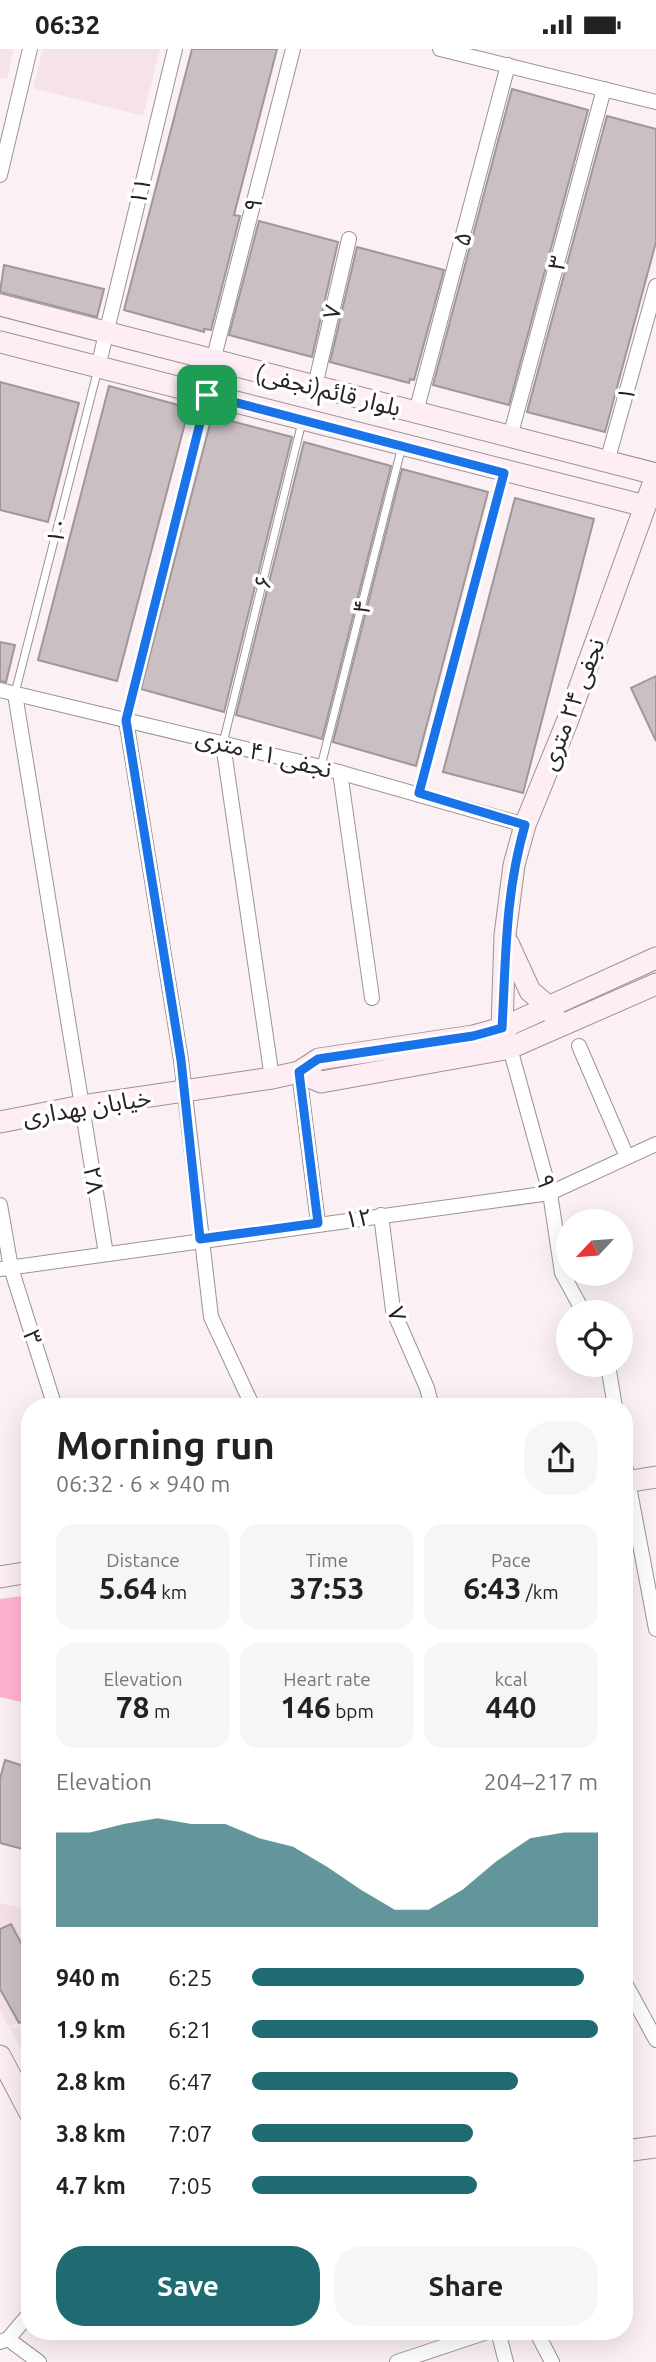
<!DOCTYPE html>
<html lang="en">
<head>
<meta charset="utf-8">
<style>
	body { margin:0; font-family:Ubuntu,"Noto Sans Arabic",sans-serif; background:#f6f6f6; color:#222; height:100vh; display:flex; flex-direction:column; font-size:26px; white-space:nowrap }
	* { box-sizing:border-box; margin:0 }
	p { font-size:23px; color:#767676 }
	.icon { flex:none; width:38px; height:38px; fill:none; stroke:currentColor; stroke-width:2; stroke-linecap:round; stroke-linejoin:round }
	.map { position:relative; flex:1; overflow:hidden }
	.sheet { position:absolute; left:21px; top:1349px; width:612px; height:942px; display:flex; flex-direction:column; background:#fff; border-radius:28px; box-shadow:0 7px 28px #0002 }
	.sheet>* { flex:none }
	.needle { width:46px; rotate:244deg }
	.tools { position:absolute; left:556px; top:1160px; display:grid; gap:14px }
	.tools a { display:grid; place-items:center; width:77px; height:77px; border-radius:50%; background:#fff; box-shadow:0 7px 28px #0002; font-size:35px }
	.pin { position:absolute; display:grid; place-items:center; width:60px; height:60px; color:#fff; margin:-30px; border-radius:14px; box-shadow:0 4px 10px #0006 }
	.round { display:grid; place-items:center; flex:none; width:74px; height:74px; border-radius:28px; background:#f6f6f6 }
	.headline { display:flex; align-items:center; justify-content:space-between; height:119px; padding:0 35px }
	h1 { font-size:38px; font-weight:700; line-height:52px }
	.figures { display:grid; grid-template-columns:repeat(3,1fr); gap:10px; height:119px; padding:7px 35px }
	.figures div { display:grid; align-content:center; border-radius:18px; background:#f6f6f6; text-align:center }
	.figures b { font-size:30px; font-weight:700 }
	.figures small { font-size:19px; font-weight:400 }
	.figures p { font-size:19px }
	.chart { height:196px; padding:14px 35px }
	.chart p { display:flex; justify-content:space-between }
	.chart svg { width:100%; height:126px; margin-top:7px; fill:#206b71; opacity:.7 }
	.button { display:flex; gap:14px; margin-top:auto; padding:14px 35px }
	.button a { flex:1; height:80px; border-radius:28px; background:#206b71; color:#fff; font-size:28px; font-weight:700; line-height:80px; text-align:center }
	.button a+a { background:#f6f6f6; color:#222 }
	ul { padding:0 35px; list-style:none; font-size:23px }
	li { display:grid; grid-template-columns:112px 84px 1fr; align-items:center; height:52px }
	li i { height:18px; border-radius:9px; background:#206b71 }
	.status { display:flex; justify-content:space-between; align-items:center; height:49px; padding:0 35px; background:#fff; direction:ltr }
	.status svg { height:19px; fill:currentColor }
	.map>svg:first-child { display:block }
</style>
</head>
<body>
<div class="status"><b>06:32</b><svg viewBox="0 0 49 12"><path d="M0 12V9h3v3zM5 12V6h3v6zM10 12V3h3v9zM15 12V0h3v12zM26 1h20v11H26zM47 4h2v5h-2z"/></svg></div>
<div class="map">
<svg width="656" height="2313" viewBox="0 0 656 2313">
	<rect width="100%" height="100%" fill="#fbf0f4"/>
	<g fill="#f6e3ea">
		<path d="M0 0H14L7 30 0 29Z"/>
		<path d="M43 0H160L143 67 33 39Z"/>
		<path d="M0 1854 30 1861V1973L8 1977 0 1962Z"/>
		<path d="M30 1976V2017L10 1979Z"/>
	</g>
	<path fill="#ffb4d3" d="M30 1546V1655L0 1648V1550Z"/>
	<g fill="#cac0c3" stroke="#a0979a" stroke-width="2">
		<path d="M192 0H277L234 166 240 167 211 281 204 280V283L124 261Z"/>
		<path d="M512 40 588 61 509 356 433 336Z"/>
		<path d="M607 67 656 80V193L605 383 527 363Z"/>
		<path d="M259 172 338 193 312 308 229 286Z"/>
		<path d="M357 198 444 221 414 331 410 330 409 334 330 313Z"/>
		<path d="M4 216 104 240 97 268 0 243Z"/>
		<path d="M0 333 79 354 48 473 0 461Z"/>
		<path d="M109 337 189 359 117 632 38 611Z"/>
		<path d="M212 367 292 388 224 663 141 640Z"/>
		<path d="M304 393 391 417 322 690 236 666Z"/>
		<path d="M402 420 488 443 416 717 333 693Z"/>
		<path d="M515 449 594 470 523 744 443 723Z"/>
		<path d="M0 593 15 596 6 633 0 632Z"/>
		<path d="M656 627V692L631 639Z"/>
		<path d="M5 1711 30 1719V1802L0 1794V1730Z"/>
		<path d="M11 1875 30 1911V1969L19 1974 0 1940V1880Z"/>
	</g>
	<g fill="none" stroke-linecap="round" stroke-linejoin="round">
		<defs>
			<g id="lane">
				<path d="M15 644 98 320"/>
				<path d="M126 671 206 348"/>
				<path d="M223 694 302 373"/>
				<path d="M321 717 402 397"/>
				<path d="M419 744 504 423"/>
			</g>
			<g id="street">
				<path d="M440 0 656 53"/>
				<path d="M0 126 30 0"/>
				<path d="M213 312 293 0"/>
				<path d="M98 318 175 0"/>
				<path d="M315 337 349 190"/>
				<path d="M416 363 508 16"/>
				<path d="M510 388 604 40"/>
				<path d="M607 413 656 237"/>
				<path d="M0 641 321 718 525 776"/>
				<path d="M15 645 106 1205"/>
				<path d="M126 671 181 1011 211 1268 253 1358"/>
				<path d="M223 695 272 1029"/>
				<path d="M340 723 372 949"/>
				<path d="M579 997 627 1108"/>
				<path d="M510 999 550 1144 562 1224 584 1264"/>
				<path d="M299 1023 318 1174"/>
				<path d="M0 1156 11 1219 55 1358"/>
				<path d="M381 1166 393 1261 427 1339 432 1358"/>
				<path d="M0 1220 550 1144 656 1095"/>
				<path d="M608 1316 615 1358"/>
				<path d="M625 1416 656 1580"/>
				<path d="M625 1934 656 1991"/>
				<path d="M498 2282 506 2313"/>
				<path d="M536 2282 552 2313"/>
				<path d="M8 2290 39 2313"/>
				<path d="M0 2293 8 2290 30 2264"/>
				<path d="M397 2313 490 2282"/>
			</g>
			<g id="secondary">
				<path d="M0 256 656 425"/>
				<path d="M0 293 645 457"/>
				<path d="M508 894 530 942 550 959 555 969"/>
				<path d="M510 999 502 979 505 886 514 816 525 776 567 673 656 427"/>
				<path d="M299 1023 321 1033 510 999 656 935"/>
				<path d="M0 1073 82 1057 272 1029 299 1023 319 1010 473 987 502 979 656 909"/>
				<path d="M625 1433 656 1428"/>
				<path d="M0 1528 30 1523"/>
				<path d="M0 2007 30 2064"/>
				<path d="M625 2102 656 2098"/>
			</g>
		</defs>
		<use href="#lane" stroke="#9c9396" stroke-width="9"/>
		<use href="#street" stroke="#9c9396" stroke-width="16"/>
		<use href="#secondary" stroke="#9c9396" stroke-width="23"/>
		<use href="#lane" stroke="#fff" stroke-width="7"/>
		<use href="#street" stroke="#fff" stroke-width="14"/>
		<use href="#secondary" stroke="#feedf4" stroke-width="21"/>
	</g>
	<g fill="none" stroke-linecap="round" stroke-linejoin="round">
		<defs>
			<path id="route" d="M207 346 504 424 419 744 525 776C505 845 506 908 502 979L473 987 318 1010 299 1023 318 1174 200 1190 181 1011 126 671Z"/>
		</defs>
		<use href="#route" stroke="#fff" stroke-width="14"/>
		<use href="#route" stroke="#1a73e8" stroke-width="9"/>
	</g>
	<g text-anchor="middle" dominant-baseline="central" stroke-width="7" stroke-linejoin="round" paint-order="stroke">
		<g font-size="24" fill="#282425" stroke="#fff">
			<text transform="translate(140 142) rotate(-76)">۱۱</text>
			<text transform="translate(253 156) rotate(-76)">۹</text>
			<text transform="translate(462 190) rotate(-75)">۵</text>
			<text transform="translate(557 214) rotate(-75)">۳</text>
			<text transform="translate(332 263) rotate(-77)">۷</text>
			<text transform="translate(328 341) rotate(14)">بلوار قائم(نجفی)</text>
			<text transform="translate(626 345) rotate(-75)">۱</text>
			<text transform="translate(57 481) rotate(-76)">۱۰</text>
			<text transform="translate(263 533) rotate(-76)">۶</text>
			<text transform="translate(362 558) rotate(-76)">۴</text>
			<text transform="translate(572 655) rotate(-69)">نجفی ۲۴ متری</text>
			<text transform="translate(264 704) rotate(14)">نجفی ۴۱ متری</text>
			<text transform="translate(87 1058) rotate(-9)">خیابان بهداری</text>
			<text transform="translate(94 1131) rotate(81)">۲۸</text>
			<text transform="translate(546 1132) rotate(76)">۹</text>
			<text transform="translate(358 1169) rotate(-7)">۱۲</text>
			<text transform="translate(397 1265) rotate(72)">۷</text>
			<text transform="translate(33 1288) rotate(73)">۳</text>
		</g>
	</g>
</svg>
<div class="tools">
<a><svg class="needle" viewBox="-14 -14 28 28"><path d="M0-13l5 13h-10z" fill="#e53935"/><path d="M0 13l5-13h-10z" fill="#767676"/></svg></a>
<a><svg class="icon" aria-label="locate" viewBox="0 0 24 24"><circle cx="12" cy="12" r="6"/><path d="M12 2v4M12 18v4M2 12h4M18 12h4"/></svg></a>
</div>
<div class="pin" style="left:207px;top:346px;background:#1e9e55"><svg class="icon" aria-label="arrive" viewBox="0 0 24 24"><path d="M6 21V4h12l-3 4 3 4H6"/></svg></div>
<section class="sheet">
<div class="headline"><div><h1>Morning run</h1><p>06:32 · 6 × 940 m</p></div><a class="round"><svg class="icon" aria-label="share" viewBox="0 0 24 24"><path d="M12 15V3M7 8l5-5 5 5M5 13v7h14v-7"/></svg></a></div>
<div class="figures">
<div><p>Distance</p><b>5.64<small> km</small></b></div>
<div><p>Time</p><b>37:53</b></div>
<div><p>Pace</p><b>6:43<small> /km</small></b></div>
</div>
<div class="figures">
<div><p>Elevation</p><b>78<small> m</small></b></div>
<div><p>Heart rate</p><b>146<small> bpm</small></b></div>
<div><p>kcal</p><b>440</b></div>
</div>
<div class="chart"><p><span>Elevation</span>204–217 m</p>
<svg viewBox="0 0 160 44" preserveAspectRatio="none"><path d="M0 44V11L10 11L20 8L30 6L40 8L50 8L60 13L70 16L80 23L90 31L100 38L110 38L120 31L130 21L140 13L150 11L160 11V44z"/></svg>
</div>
<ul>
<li><b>940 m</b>6:25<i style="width:96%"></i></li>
<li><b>1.9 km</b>6:21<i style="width:100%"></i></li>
<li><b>2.8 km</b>6:47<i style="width:77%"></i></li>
<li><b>3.8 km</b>7:07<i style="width:64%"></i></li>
<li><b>4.7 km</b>7:05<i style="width:65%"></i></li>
</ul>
<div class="button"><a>Save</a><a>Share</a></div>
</section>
</div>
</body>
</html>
